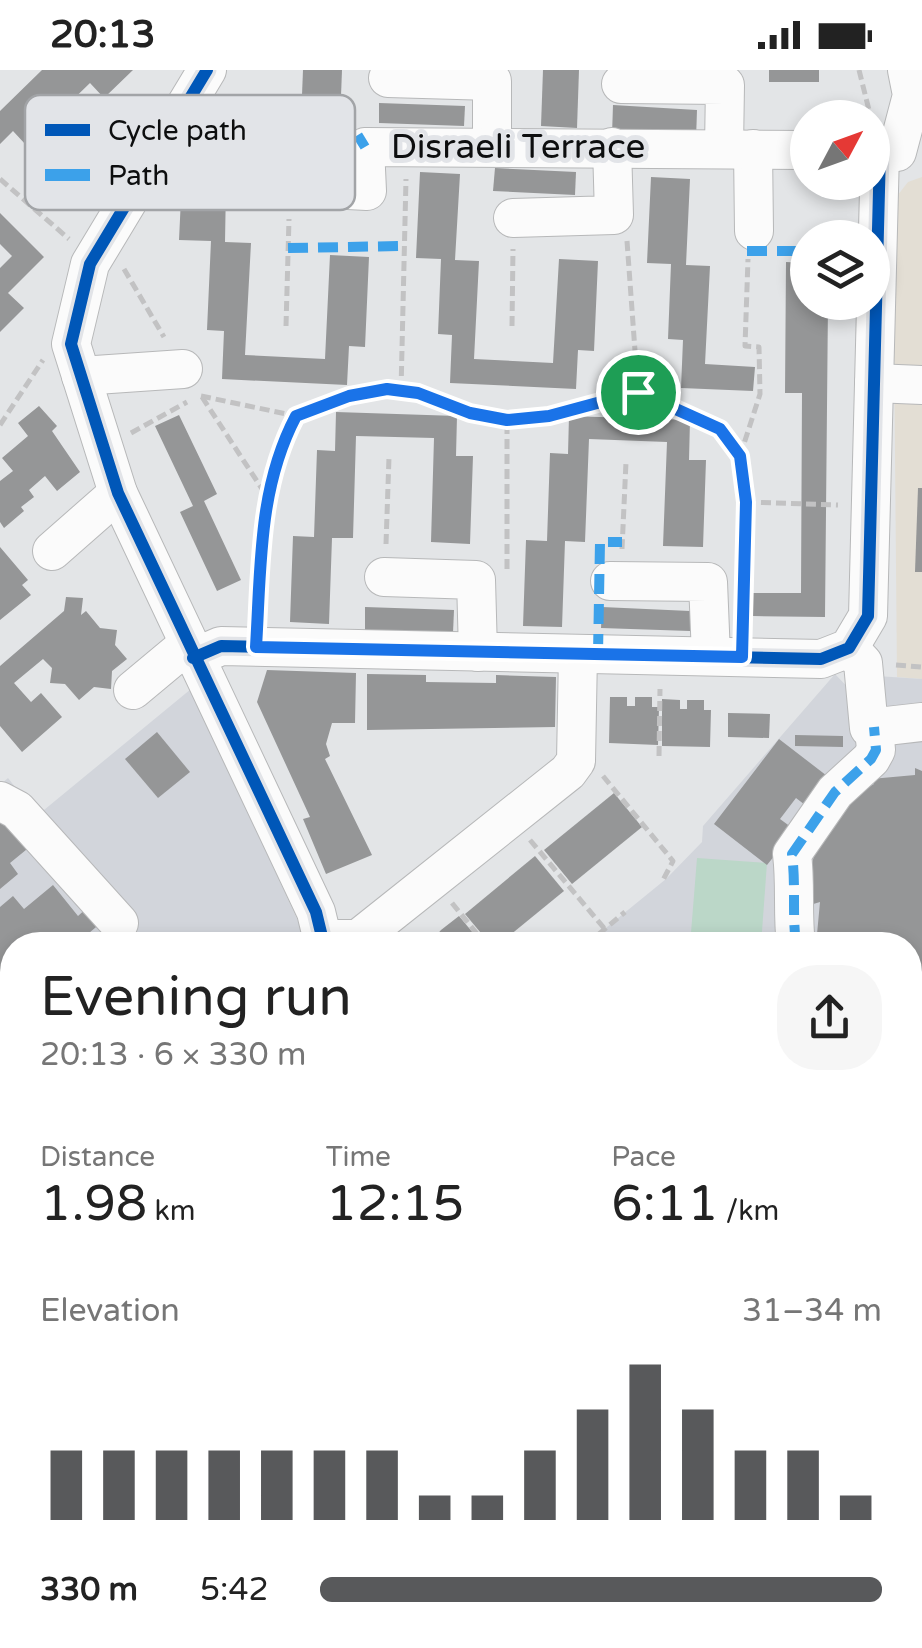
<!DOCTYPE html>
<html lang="en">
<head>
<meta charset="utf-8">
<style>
	body { margin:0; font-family:"Varela Round",sans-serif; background:#f6f6f6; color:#222; height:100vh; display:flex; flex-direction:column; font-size:38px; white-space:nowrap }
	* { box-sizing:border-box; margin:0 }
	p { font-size:32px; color:#767676 }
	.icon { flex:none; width:55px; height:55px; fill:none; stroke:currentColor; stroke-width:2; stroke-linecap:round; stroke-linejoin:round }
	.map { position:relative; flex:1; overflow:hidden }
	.drawer { position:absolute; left:0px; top:862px; width:922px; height:718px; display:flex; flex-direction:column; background:#fff; border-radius:40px 40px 0 0; box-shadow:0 5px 15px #0003 }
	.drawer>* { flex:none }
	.needle { width:65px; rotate:49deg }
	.buttons { position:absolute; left:790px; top:30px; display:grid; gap:20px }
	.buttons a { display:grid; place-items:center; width:100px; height:100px; border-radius:50%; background:#fff; box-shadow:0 5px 15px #0003; font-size:50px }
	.pin { position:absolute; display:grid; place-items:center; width:85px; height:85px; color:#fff; margin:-42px; border:5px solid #fff; border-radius:50%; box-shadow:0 2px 10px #0007 }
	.round { display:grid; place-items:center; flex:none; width:105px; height:105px; border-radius:40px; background:#f6f6f6 }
	.overview { display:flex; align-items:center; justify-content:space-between; height:170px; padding:0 40px }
	h1 { font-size:55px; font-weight:600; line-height:75px }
	.stats { display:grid; grid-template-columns:repeat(3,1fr); gap:15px; height:170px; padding:10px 40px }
	.stats div { display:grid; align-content:center }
	.stats b { font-size:50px; font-weight:600 }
	.stats small { font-size:28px; font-weight:400 }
	.stats p { font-size:28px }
	.chart { height:280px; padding:20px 40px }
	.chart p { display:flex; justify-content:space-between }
	.chart svg { width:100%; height:180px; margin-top:10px; stroke:#58595b; stroke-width:6 }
	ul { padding:0 40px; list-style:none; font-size:32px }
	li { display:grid; grid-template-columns:160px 120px 1fr; align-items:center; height:75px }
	li i { height:25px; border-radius:12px; background:#58595b }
	.status { display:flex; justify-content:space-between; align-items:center; height:70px; padding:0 50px; background:#fff; direction:ltr }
	.status svg { height:28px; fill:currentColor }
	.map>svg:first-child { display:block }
</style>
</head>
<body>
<div class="status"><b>20:13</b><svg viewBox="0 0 49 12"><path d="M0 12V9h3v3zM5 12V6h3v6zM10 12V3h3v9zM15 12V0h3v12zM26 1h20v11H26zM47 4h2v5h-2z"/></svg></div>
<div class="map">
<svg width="922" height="1578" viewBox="0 0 922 1578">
	<rect width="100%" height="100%" fill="#e3e5e7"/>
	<g fill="#e3ded4">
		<path d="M922 107V609L897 607 894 273V130L908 112Z"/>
		<path d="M135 1568H393L380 1578H135Z"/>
	</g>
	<path fill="#e9dbda" d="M922 1444V1578H767V1568H910V1445Z"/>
	<g fill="#d2d5db">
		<path d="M835 604 857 627 877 606 922 609V1106L910 1116V875H585L666 809 702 772 703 756Z"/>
		<path d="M191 619 303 862 297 875H12V1020L0 1016V715L8 708 30 736 44 740Z"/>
	</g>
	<g fill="#bbd7c8">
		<path d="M697 788 767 793 761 875H690Z"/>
		<path d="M0 1027 12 1031V1554L0 1552Z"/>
	</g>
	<g fill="#959697">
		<path d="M42 0H133L104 28 90 13 26 75 13 61 0 74V41Z"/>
		<path d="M303 0H342L340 52 301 50Z"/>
		<path d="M543 0H579L577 58 541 56Z"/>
		<rect x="769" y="0" width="50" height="12"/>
		<path d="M379 33 465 36 464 56 379 53Z"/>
		<path d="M613 35 697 40 696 70 612 65Z"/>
		<path d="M203 56 227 57 225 172 251 173 245 285 325 289 330 185 369 187 365 277 349 276 347 315 222 309 224 261 207 260 211 171 179 170 182 107H201Z"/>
		<path d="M495 98 576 102 575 125 493 121Z"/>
		<path d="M420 102 460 104 455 190 479 191 474 289 553 293 559 189 598 191 594 281 578 280 576 319 450 313 452 265 438 264 441 189 416 188Z"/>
		<path d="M651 107 690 109 686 195 710 196 705 294 755 297 753 321 681 318 683 270 668 269 671 194 647 193Z"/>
		<path d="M0 143 44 187 8 223 24 238 0 262V198L12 186 0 174Z"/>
		<path d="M786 192 808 193V232H828L825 547 753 546V523H801L802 323H785Z"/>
		<path d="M39 336 57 356 52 361 80 402 57 421 45 406 29 420 34 427 21 437 24 441 4 458 0 452V411L13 401 2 388 28 366 18 353Z"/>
		<path d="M336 342 457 346 456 386H473L470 474 431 472 434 368 356 366 353 468H332L329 554 290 552 293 466 314 467 317 380 335 381Z"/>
		<path d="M179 345 217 424 204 431 241 510 217 521 180 442 193 436 155 356Z"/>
		<path d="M569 346 690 350 689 390H706L703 477 663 476 667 372 589 369 585 472 565 471 562 557 523 556 526 470 547 471 550 383 568 384Z"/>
		<path d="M918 418H922V502H915Z"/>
		<path d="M0 477 28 510 22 515 31 525 0 550Z"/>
		<path d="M66 527 83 528 81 545 86 541 100 558 117 560 115 575 127 589 112 601 111 619 94 617 79 630 65 614 50 613 52 598 43 589 14 613 31 632 41 623 62 647 22 682 0 656V596L64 541Z"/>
		<path d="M365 537 454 540 453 563 365 560Z"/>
		<path d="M602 537 690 541V561L601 558Z"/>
		<path d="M267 600 356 603 355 653H332L326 674 330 686 325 689 372 785 326 804 303 749 310 747 257 632Z"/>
		<path d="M367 604 426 605V612L496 613V605L556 607 555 657 367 660Z"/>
		<path d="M610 627H627V636H635V627H652V637H659L658 675 609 673Z"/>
		<path d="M662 629 680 630V639H687V630H704V640H711L710 677 662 676Z"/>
		<path d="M728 643 770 644 769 668 728 667Z"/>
		<path d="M157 662 190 702 158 728 125 689Z"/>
		<path d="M795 665 843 666V677L795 676Z"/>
		<path d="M779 669 831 709 809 738 796 728 780 749 795 760 767 795 714 754Z"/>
		<path d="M915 698 922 701V958L915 956 914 963 910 960V875H816L820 832 800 838 814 786 799 783 838 733 874 714 871 709 915 705Z"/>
		<path d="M614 723 642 757 572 814 544 780Z"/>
		<path d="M0 742 32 775 10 793 18 804 0 819Z"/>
		<path d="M535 786 564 821 498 875H491L465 844Z"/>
		<path d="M53 815 78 846 89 836 102 852 76 874 66 862 59 868 65 875H12V936L0 946V837L13 826 24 839Z"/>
		<path d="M459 846 483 875H428L441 860Z"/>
		<path d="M922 1250V1311H921L910 1279V1259Z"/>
		<path d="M916 1505 922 1578H879L877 1568H910V1506Z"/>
		<path d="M260 1568H279L287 1578H247Z"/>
		<rect x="773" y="1568" width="58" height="10"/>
		<path d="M571 1569 687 1570V1578H573Z"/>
		<path d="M706 1570 759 1571V1578H706Z"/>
	</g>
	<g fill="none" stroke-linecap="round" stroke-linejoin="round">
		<defs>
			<g id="minor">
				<path d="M207 0 90 194 71 274 118 423 316 842 324 875"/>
				<path d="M388 8 492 11V76"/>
				<path d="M621 14 725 15 724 78"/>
				<path d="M753 79 754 161"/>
				<path d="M897 82 912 25 907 0"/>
				<path d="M273 116 367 121 365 77 808 80"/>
				<path d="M513 148 614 145 612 77"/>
				<path d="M81 306 183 299"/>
				<path d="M874 313 922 315"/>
				<path d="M52 481 118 423"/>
				<path d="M384 507 476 510 478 582"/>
				<path d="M610 511 708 512 711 586"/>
				<path d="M849 578 863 593 869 658 922 652"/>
				<path d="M193 588 221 576 821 589 849 578 868 546 880 82"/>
				<path d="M133 620 187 575"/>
				<path d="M0 731 17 740 119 853"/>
				<path d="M326 869H358L568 702 576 691 578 584"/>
				<path d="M796 875C792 843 796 816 792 784L835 722 871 689 876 680 874 657"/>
				<path d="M910 1319 922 1344"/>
				<path d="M910 1445 922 1444"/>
				<path d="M203 1568 205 1578"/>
				<path d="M552 1568 555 1578"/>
			</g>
			<g id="major">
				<path d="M910 1205 922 1195"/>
				<path d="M432 1578 445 1568"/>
			</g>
		</defs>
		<use href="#minor" stroke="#b7b8b9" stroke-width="40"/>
		<use href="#major" stroke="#b7b8b9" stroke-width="48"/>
		<g stroke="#c2c2c3" stroke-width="5" stroke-dasharray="10 5" stroke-linecap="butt">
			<path d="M859 0 871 48"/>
			<path d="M0 109 69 169"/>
			<path d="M627 171 638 322"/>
			<path d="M124 199 164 267"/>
			<path d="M286 256 289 149"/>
			<path d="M512 256 513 179"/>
			<path d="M401 321 406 109"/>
			<path d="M201 326 296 346 349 326 387 319 418 323 471 343 507 350 549 346 638 322 721 359 740 386 746 432 744 529"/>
			<path d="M202 327 266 425"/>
			<path d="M0 355 43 290"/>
			<path d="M131 363 187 332"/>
			<path d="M740 386 760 324 759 277 745 276 748 189"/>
			<path d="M746 432 838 435"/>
			<path d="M386 474 389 387"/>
			<path d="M622 479 626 392"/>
			<path d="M507 499V350"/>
			<path d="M258 546C263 475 262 410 296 346"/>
			<path d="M896 595 922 597"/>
			<path d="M659 686 660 619"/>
			<path d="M603 706 673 791 663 810"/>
			<path d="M530 770 604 858"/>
			<path d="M452 833 486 875"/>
			<path d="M587 874 625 842"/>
			<path d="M0 1022 12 1026"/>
			<path d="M910 1157 922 1150"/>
			<path d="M139 1578 140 1568"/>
		</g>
		<use href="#minor" stroke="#fbfbfb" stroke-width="38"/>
		<use href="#major" stroke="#fbfbfb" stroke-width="45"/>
		<g stroke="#3ca1ea" stroke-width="10" stroke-dasharray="20 10" stroke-linecap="butt">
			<path d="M182 41 354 59 365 77"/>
			<path d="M262 53 311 89 319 118"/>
			<path d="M288 178 404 176"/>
			<path d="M747 181H808"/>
			<path d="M598 584 600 472H622"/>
			<path d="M796 875C792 843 796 816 792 784L835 722 871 689 876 680 874 657"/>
			<path d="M40 1568 41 1578"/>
		</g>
		<defs>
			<g id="cycleway">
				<path d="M207 0 90 194 71 274 118 423 316 842 324 875"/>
				<path d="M193 588 221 576 821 589 849 578 868 546 880 82"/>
			</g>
		</defs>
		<use href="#cycleway" stroke="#e2e4e8" stroke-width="19"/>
		<use href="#cycleway" stroke="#0057b8" stroke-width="12"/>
	</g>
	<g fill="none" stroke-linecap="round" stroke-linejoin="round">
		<defs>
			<path id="route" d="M387 319 418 323 470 343 507 350 549 346 638 322 720 359 740 386 746 432 742 587 256 577C261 497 258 418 296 346L349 326Z"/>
		</defs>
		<use href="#route" stroke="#fff" stroke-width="20"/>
		<use href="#route" stroke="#1a73e8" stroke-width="12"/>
	</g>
	<g text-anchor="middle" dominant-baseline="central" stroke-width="10" stroke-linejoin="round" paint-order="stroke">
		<g font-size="35" fill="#0d0e0f" stroke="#e2e4e8">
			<text x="518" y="77">Disraeli Terrace</text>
		</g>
	</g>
	<rect x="25" y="25" width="330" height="115" rx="15" fill="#e2e4e8" stroke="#a2a4a7" stroke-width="2.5"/>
	<rect x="45" y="54" width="45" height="12" fill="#0057b8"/>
	<rect x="45" y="99" width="45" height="12" fill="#3ca1ea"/>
	<g font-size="28" fill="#0d0e0f">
		<text x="108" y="70">Cycle path</text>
		<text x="108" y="115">Path</text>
	</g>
</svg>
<div class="buttons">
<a><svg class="needle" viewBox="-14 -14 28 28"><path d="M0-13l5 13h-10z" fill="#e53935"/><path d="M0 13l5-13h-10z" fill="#767676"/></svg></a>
<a><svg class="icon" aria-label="layers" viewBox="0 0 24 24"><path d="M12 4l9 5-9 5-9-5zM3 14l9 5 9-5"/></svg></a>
</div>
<div class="pin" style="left:638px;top:322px;background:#1e9e55"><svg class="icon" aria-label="arrive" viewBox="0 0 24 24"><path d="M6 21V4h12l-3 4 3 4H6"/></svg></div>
<section class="drawer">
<div class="overview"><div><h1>Evening run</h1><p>20:13 · 6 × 330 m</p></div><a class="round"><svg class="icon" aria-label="share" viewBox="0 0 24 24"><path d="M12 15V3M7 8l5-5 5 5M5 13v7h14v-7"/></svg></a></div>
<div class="stats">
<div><p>Distance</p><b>1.98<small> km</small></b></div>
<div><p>Time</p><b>12:15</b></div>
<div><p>Pace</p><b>6:11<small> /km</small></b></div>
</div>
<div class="chart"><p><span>Elevation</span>31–34 m</p>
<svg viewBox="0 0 160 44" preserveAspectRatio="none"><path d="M5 44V27M15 44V27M25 44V27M35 44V27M45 44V27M55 44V27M65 44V27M75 44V38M85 44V38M95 44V27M105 44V17M115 44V6M125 44V17M135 44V27M145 44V27M155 44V38"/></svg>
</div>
<ul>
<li><b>330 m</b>5:42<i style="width:100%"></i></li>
</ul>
</section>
</div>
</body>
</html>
